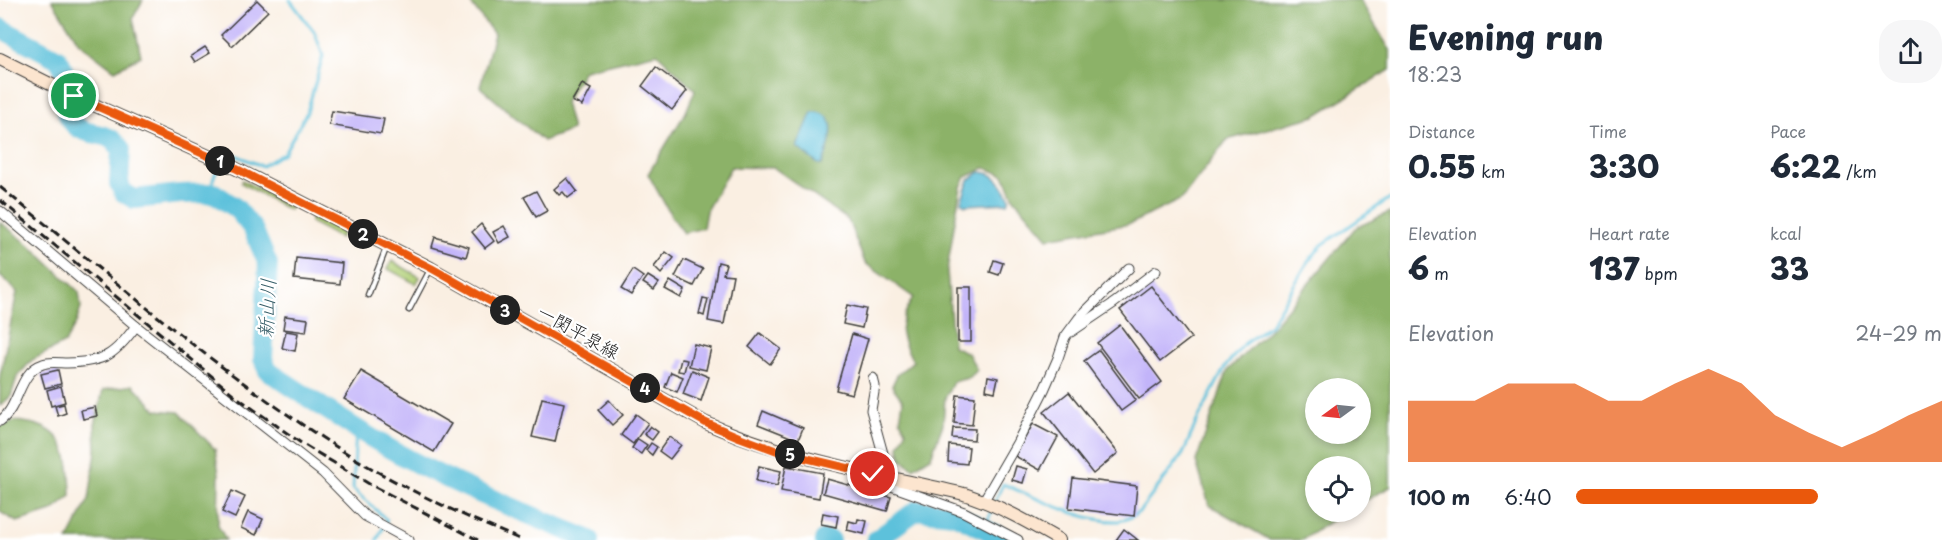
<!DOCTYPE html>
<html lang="en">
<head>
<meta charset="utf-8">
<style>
	body { margin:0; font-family:"Playpen Sans","Klee One",sans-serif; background:#f6f6f7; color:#1f2937; height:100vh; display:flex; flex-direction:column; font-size:22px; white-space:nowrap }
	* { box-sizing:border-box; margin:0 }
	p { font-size:20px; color:#747a83 }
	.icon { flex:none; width:33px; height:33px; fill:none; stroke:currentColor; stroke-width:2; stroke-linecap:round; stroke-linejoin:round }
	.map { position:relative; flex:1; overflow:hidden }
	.sheet { display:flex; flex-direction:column; background:#fff; width:570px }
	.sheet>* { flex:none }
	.needle { width:39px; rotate:255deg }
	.buttons { position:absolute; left:1305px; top:378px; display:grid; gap:12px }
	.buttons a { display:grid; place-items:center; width:66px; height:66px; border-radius:50%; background:#fff; box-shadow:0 3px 9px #0003; font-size:30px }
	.pin { position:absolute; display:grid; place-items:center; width:51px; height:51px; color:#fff; margin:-26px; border:3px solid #fff; border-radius:50%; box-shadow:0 2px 6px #0007 }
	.km { position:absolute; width:30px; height:30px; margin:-15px; border-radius:50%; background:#222; color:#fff; font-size:16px; line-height:30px; text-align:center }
	.round { display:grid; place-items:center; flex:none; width:63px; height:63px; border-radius:24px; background:#f6f6f7 }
	.head { display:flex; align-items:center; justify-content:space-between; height:102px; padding:0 18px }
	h1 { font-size:33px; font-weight:800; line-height:45px }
	.metrics { display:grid; grid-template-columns:repeat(3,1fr); gap:9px; height:102px; padding:6px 18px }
	.metrics div { display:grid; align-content:center }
	.metrics b { font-size:30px; font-weight:800 }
	.metrics small { font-size:16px; font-weight:400 }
	.metrics p { font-size:16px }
	.chart { height:168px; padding:12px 18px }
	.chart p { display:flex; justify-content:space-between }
	.chart svg { width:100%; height:108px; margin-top:6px; fill:#ea580c; opacity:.7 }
	ul { padding:0 18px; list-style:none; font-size:20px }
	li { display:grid; grid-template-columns:96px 72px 1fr; align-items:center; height:45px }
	li i { height:15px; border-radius:8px; background:#ea580c }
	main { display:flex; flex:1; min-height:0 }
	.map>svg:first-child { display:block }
</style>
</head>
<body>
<main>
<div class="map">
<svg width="1390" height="540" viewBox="0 0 1390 540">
	<rect width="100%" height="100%" fill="#fff"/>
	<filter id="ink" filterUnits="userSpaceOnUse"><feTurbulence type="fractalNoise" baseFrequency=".0167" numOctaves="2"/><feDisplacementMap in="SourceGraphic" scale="12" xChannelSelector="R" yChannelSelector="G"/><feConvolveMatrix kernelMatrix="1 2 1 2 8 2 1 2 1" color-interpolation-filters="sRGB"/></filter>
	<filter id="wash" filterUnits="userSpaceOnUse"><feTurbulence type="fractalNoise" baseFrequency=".008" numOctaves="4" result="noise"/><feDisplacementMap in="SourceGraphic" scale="24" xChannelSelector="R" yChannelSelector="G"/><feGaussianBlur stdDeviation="1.35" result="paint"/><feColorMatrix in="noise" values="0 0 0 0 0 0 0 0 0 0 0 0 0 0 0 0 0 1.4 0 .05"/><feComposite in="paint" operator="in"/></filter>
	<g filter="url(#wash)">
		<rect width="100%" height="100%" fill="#faefe2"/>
		<g fill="#b0cf76" stroke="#667649" stroke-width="1.5">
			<path d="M242 180 291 205 289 210 241 183Z"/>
			<path d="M313 215 343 231 340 238 310 222Z"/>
			<path d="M392 261 420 277 416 284 388 269Z"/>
		</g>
		<g fill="#8cb267" stroke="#546742" stroke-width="1.5" fill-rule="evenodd">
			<path d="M52 0H143L133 18 141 56 115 70 79 43Z"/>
			<path d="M468 0H1360L1390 50V70L1315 116 1227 140 1182 199 1130 224 1048 238 1014 198 1004 175 985 168 966 177 961 187 957 208 947 271 953 346 968 353 977 370 968 378 953 382 945 398 943 424 931 457 913 468 901 458 899 446 906 431 900 420 903 401 892 386 897 375 913 361C897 332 898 326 913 297L865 263 848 220 774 168 731 167 706 211 703 228 684 233 672 217 648 174 686 112 695 90 657 53 584 70 565 102 572 130 543 141 480 87 494 34Z"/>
			<path d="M1390 212V487L1361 503 1360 466H1316V512H1345L1302 540H1270L1209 505 1196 461 1228 370 1273 326 1355 228ZM1360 388V434H1316V388Z"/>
			<path d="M0 222 32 247 79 292 81 308 76 323 65 343 32 360 17 377 11 396 0 406V376L17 292 0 276Z"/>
			<path d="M133 385 157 410 179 412 215 449 219 474 218 525 226 540H68L89 499 96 451 95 425 103 390Z"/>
			<path d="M14 421C65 424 70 450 71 496L52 511 17 522 0 512V426Z"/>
		</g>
		<g fill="#5dc1db" stroke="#3c6e7c" stroke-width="1.5">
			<path d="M812 112C844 112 829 147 822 165L818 164 797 147Z"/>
			<path d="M980 172C996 172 1002 185 1010 198L1008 203 965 205 961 202 969 180Z"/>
		</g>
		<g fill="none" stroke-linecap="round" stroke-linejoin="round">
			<g stroke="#5dc1db" stroke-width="3">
				<path d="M222 159 226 151 262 166 284 153 307 112 323 56 315 33 290 0"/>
				<path d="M214 193 213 179 219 165"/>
				<path d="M356 429 353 489 387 520 377 540"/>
				<path d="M995 502 1003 484C1035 497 1085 523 1119 521 1128 520 1134 516 1140 511L1183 454 1196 423 1225 367 1244 344 1270 325 1308 262 1322 245 1390 198"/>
				<path d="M984 529 993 508"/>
			</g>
			<g stroke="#5dc1db" stroke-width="20">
				<path d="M0 28 58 59C73 79 57 102 72 122 82 135 99 132 111 139 115 141 118 146 121 149L119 183 123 192 134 199 180 194 214 193 236 208 253 229 268 264 263 359 268 371C312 400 355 430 401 455 461 488 526 513 590 540"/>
				<path d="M824 540H830"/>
				<path d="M876 540 917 510 954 514 1007 540"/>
			</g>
		</g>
		<g id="blocks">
			<g fill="#c2b4f9">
				<path d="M257 0 268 11 232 46 221 35Z"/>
				<path d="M205 47 210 53 195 62 191 56Z"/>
				<path d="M656 67 687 91 672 110 642 86Z"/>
				<path d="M582 84 591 89 582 106 572 101Z"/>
				<path d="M332 111 384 119 381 134 329 125Z"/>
				<path d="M567 178 577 191 568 198 563 192 559 195 554 189Z"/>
				<path d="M536 191 547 211 536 217 524 197Z"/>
				<path d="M481 224 494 241 485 248 472 232Z"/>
				<path d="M504 226 510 237 499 243 493 232Z"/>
				<path d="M435 237 469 247 466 257 432 247Z"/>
				<path d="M666 252 674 258 661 274 654 267Z"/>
				<path d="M296 258 342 263 340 284 294 279Z"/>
				<path d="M684 260 703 269 694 286 675 277Z"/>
				<path d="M994 260 1003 263 999 275 990 272Z"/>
				<path d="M718 262 726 264 723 274 733 275 724 324 708 321Z"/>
				<path d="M633 270 643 277 631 295 621 289Z"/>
				<path d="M648 276 659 283 654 290 643 283Z"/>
				<path d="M670 281 685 290 681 298 665 289Z"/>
				<path d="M1151 286 1191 338 1160 362 1120 310Z"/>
				<rect x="958" y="287" width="13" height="55"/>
				<path d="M703 298 708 299 704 316 699 314Z"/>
				<path d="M847 305 866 309 862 328 843 324Z"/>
				<path d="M285 316 308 319 306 332 283 329Z"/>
				<path d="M1120 325 1162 382 1139 399 1097 343Z"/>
				<path d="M286 331 298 333 295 351 282 348Z"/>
				<path d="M760 333 781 349 770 364 749 347Z"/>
				<path d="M852 334 868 339 852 394 836 390Z"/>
				<path d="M694 344 711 348 706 370 689 366Z"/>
				<path d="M1099 350 1136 400 1121 411 1084 361Z"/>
				<path d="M681 359 687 360 684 372 678 371Z"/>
				<path d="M58 370 61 384 45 388 41 374Z"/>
				<path d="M692 370 709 377 701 401 683 394Z"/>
				<path d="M361 371 451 424 434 452 344 399Z"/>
				<path d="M671 372 683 377 677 392 665 387Z"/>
				<path d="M988 376 998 378 995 392 986 390Z"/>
				<path d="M61 386 65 402 51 406 47 390Z"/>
				<path d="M1069 392 1118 453 1093 474 1044 412Z"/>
				<path d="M957 395 975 397 972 425 954 423Z"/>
				<path d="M542 398 564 403 555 442 532 437Z"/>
				<path d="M609 400 623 415 612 425 598 410Z"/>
				<path d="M64 404 66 413 58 416 55 406Z"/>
				<path d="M95 407 97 416 83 419 81 410Z"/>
				<path d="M763 411 803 428 798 440 758 424Z"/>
				<path d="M636 414 648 423 633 444 621 435Z"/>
				<path d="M1033 424 1058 437 1040 470 1015 456Z"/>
				<path d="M650 426 658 432 652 440 644 434Z"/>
				<path d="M953 428 975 429 974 440 952 438Z"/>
				<path d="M669 437 681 445 670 459 659 451Z"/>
				<path d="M638 439 647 445 641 454 632 448Z"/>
				<path d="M651 443 657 447 652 455 646 450Z"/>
				<path d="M949 445 969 447 967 464 948 462Z"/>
				<path d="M759 466 781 471 777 486 756 481Z"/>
				<path d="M786 466 823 473 819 498 781 491Z"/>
				<path d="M1016 466 1027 469 1023 483 1012 480Z"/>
				<path d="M1073 478 1137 486 1134 516 1069 508Z"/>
				<path d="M827 479 891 497 887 511 823 493Z"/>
				<path d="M232 491 245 497 235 518 222 512Z"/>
				<path d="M248 512 263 519 256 535 241 528Z"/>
				<path d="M823 513 838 516 836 527 821 524Z"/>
				<path d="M858 519 867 521 864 534 847 530 849 521 857 523Z"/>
				<path d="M1124 529 1138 540H1116Z"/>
			</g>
		</g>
	</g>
	<g filter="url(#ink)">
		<use href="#blocks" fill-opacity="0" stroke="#3d3c3a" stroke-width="1.5"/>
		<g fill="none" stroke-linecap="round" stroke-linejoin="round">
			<defs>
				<g id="service">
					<path d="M368 295 387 246"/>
					<path d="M409 310 431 268"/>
				</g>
				<g id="minor">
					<path d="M0 211 136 326 323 473 365 516 409 540"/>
					<path d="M1071 332 1114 303 1156 271"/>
					<path d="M873 378 875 386 871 410 885 461 886 476"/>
					<path d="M0 421C20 407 18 372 43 364 50 361 60 363 67 363 104 362 114 356 136 326"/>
					<path d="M875 475 886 484 964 512 1018 540"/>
					<path d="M984 500 1017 443 1044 390 1058 358 1065 337 1079 318 1129 268"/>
				</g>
				<path id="secondary" d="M0 59 74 96 235 168 431 268 706 423C788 459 877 474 964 494 998 505 1028 522 1059 540"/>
			</defs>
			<use href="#service" stroke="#3d3c3a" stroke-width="7"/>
			<use href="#minor" stroke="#3d3c3a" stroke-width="11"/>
			<use href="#secondary" stroke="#3d3c3a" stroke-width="14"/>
			<use href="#service" stroke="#fff" stroke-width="4.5"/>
			<use href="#minor" stroke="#fff" stroke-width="9"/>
			<use href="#secondary" stroke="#fce5cf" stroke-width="12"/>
			<g stroke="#1c1c1c" stroke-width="3" stroke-dasharray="9 4.5" stroke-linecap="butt">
				<path d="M0 187C122 286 241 393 378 472 424 498 473 520 522 540"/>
				<path d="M0 200 238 398 301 443 371 485 478 540"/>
			</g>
		</g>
	</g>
	<g fill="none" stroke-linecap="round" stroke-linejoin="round" filter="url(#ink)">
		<defs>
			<path id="route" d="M74 96 235 168 431 268 706 423 739 437 780 452 873 474"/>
		</defs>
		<use href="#route" stroke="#fff" stroke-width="12"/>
		<use href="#route" stroke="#ea580c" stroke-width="8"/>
	</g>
	<g text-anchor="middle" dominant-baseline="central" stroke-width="4.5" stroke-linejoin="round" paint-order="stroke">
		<g font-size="18" fill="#1c1c1c" stroke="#fff">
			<text transform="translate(579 331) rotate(29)">一関平泉線</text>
		</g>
		<g font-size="20" font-style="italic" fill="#365e68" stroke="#fff">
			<text transform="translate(266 308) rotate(-87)">新山川</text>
		</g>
	</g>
</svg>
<div class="buttons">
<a><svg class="needle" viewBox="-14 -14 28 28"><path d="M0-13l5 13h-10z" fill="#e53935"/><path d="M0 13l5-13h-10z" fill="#747a83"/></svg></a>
<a><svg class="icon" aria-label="locate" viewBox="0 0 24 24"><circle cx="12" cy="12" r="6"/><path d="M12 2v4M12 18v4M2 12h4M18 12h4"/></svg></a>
</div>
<div class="pin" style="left:74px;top:96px;background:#1e9e55"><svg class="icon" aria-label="arrive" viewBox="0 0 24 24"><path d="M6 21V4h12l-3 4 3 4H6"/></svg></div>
<div class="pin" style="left:873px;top:474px;background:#d93025"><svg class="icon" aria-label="check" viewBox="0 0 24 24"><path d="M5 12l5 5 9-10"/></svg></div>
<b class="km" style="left:220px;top:161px">1</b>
<b class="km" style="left:363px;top:234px">2</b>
<b class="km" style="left:505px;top:310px">3</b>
<b class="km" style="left:645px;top:388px">4</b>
<b class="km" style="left:790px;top:454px">5</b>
</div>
<section class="sheet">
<div class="head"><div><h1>Evening run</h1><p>18:23</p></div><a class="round"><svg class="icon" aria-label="share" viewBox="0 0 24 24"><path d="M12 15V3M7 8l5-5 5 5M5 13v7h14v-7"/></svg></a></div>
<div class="metrics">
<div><p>Distance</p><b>0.55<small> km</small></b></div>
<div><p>Time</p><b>3:30</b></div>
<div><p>Pace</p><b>6:22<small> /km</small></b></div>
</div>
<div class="metrics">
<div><p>Elevation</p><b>6<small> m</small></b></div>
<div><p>Heart rate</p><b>137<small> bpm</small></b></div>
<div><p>kcal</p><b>33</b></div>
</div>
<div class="chart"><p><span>Elevation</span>24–29 m</p>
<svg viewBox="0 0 160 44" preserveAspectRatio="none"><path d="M0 44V19L10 19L20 19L30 12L40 12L50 12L60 19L70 19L80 12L90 6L100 12L110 25L120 32L130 38L140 32L150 25L160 19V44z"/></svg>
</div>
<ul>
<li><b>100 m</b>6:40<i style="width:66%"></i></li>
</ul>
</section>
</main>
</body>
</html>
